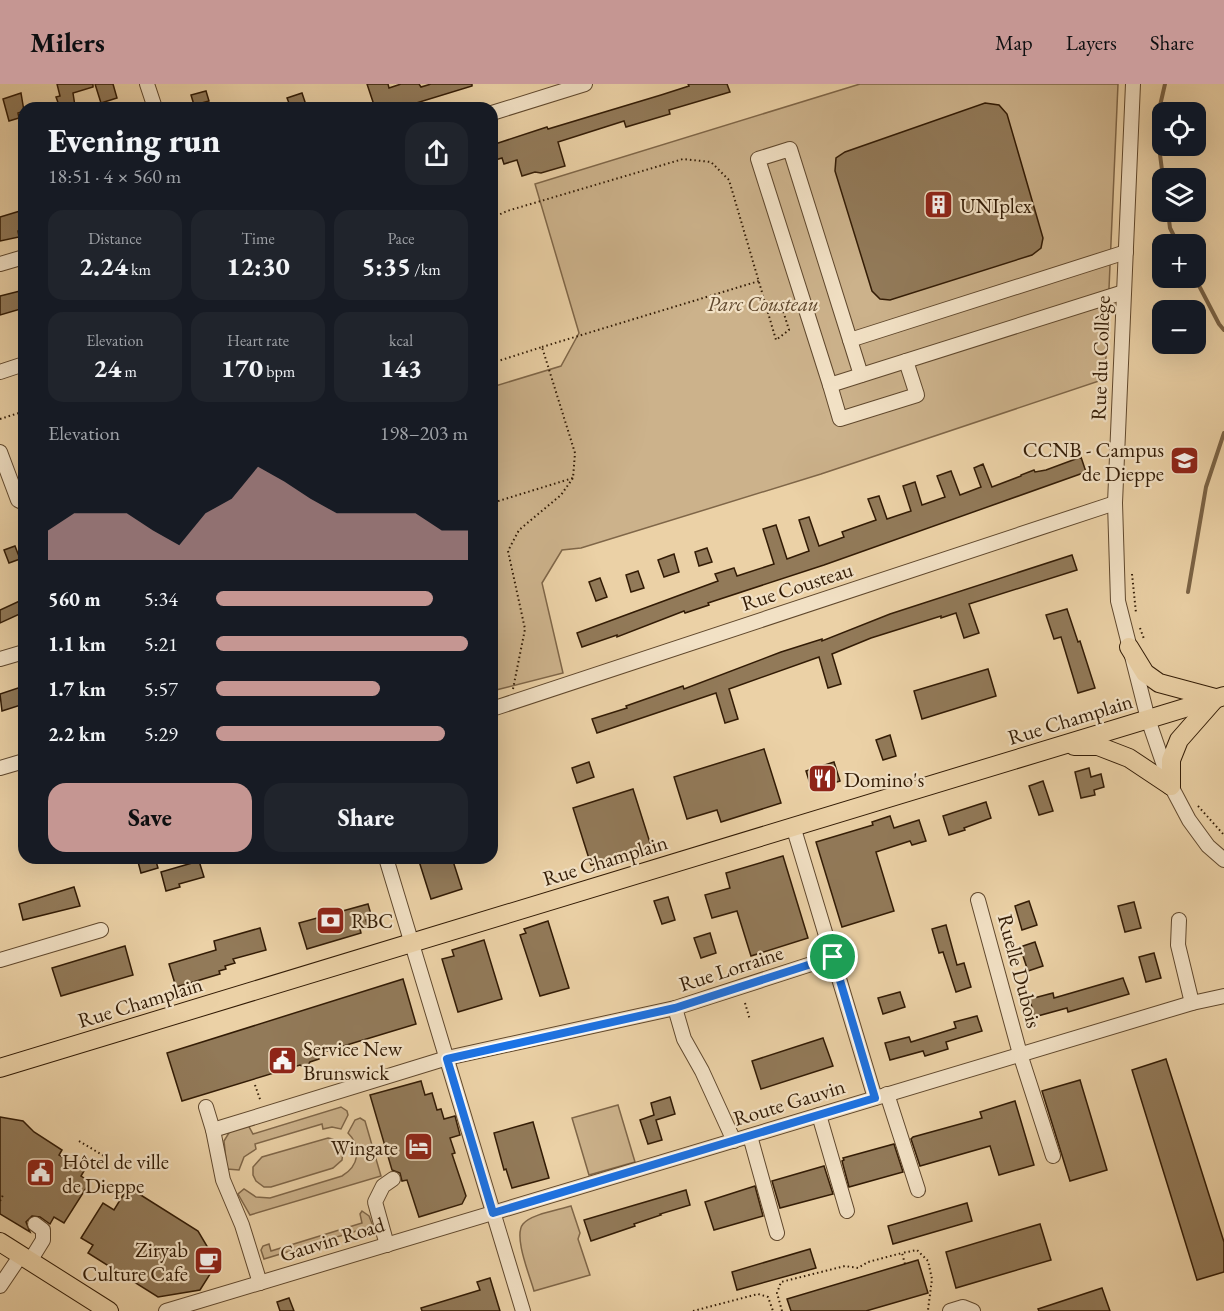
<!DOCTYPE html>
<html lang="en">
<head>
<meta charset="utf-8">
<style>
	body { margin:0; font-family:"EB Garamond",serif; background:#20242c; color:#f1f3f6; height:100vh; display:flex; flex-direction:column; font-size:22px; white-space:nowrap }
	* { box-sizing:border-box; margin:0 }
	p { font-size:20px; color:#9ea1a6 }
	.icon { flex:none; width:33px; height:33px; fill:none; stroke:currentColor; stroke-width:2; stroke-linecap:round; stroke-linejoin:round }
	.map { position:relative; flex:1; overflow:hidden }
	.side { position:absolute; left:18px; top:18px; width:480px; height:762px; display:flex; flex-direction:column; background:#171b24; border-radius:18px; box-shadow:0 6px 24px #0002 }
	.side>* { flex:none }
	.tools { position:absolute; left:1152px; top:18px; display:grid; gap:12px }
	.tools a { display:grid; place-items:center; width:54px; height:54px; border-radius:12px; background:#171b24; box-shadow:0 6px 24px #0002; font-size:30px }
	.pin { position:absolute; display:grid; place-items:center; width:51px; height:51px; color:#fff; margin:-26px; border:3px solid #fff; border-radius:50%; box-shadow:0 2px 6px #0007 }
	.round { display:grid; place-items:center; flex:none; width:63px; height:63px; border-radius:18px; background:#20242c }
	.headline { display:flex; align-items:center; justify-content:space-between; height:102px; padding:0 30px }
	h1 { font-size:33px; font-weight:800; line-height:45px }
	.figures { display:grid; grid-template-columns:repeat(3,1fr); gap:9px; height:102px; padding:6px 30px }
	.figures div { display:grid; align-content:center; border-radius:15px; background:#20242c; text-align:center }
	.figures b { font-size:26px; font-weight:800 }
	.figures small { font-size:16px; font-weight:400 }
	.figures p { font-size:16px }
	.chart { height:168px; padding:12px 30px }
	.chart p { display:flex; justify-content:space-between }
	.chart svg { width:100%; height:108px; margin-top:6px; fill:#c59692; opacity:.7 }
	.cta { display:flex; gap:12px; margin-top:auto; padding:12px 30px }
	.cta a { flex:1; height:69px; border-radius:18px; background:#c59692; color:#111; font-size:24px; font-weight:800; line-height:69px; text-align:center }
	.cta a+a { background:#20242c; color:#f1f3f6 }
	ul { padding:0 30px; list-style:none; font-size:20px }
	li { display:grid; grid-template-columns:96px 72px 1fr; align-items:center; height:45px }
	li i { height:15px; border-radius:8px; background:#c59692 }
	header { display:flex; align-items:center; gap:36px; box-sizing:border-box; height:84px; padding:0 30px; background:#c59692; color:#111 }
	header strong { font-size:28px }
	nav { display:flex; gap:33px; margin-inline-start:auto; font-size:21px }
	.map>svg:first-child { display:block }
</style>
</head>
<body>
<header>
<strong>Milers</strong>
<nav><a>Map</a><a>Layers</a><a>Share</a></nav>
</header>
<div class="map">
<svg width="1224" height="1227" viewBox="0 0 1224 1227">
	<rect width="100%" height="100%" fill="#ebd1a6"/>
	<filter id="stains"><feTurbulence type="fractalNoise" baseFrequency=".00333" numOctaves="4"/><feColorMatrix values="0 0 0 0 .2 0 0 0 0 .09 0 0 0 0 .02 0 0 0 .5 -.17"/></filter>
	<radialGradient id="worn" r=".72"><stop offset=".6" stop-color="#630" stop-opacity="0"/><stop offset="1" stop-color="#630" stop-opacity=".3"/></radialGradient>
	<g fill="#ccb28b" stroke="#7f6648" stroke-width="1.5">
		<path d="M860 0H1118L1105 295 821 390 581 464 562 466 542 499 563 589 492 607V303L561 282 579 249 535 100Z"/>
		<path d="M618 1021 635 1078 589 1091 572 1034Z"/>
		<path d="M341 1023 347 1027 348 1031 341 1045 332 1043 323 1045 322 1040 255 1060 256 1065 244 1073 239 1086 227 1085 224 1057 230 1047 248 1041 253 1050Z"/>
		<path d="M360 1034 365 1037 381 1092 250 1131 238 1110 244 1105 256 1113 270 1114 342 1092C359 1082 362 1063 348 1049L355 1036Z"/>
		<path d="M328 1054C340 1056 344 1064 342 1076L333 1084 271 1103H264L256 1097 253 1091V1083L262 1073Z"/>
		<path d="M571 1122 580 1149 578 1155 590 1191 534 1207C530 1192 513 1152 523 1140 531 1130 559 1126 571 1122Z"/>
		<path d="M362 1127 369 1132 373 1142 264 1175 261 1166 263 1162 269 1160 271 1167 362 1139 360 1130Z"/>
	</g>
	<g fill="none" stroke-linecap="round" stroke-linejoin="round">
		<g stroke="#7b6345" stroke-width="4">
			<path d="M1163 94 1156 39 1165 0"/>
			<path d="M1168 128 1170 144 1178 160"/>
			<path d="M1195 194 1219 240 1224 246"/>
			<path d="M1188 508 1206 403 1224 349"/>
		</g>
	</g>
	<g fill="#927a59" stroke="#321b05" stroke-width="1.5">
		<path d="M57 0H93V3L73 9 75 22 60 24 56 13 60 12Z"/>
		<path d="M95 0H113L117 14 101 19Z"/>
		<path d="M367 0H388L389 4 401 0H419L421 3 431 0H472V2L400 24H375Z"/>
		<path d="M688 0H727L730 8 669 26 670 30 626 43 624 37 558 58 565 82 541 89 535 88 522 92 517 76 504 80 502 74 492 77V61L547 43 548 45 661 11 689 2Z"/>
		<path d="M206 7 209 17 194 21 191 11Z"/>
		<path d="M21 9 24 27 18 29 19 34 9 37 3 15Z"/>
		<path d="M302 9 307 24H291L287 14Z"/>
		<path d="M985 19 999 21 1007 30 1043 154 1041 164 1032 171 890 216 880 215 872 207 835 87 836 74 845 68Z"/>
		<path d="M20 127 24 145 18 147 19 153 0 157V133Z"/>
		<path d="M24 206V224L0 231V212Z"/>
		<path d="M1081 373 1086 388 824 481 708 519 709 521 685 529 684 527 617 553V551L582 563 577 549 718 497 715 490 734 484 737 492 774 480 763 445 776 441 787 475 809 467 799 436 809 433 819 462 844 453 842 448 876 436 868 415 879 412 887 435 911 427 903 402 915 398 922 421 945 413 937 392 951 387 960 411 981 403 974 384 983 380 992 403 1021 392V391L1034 386 1035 388 1046 386Z"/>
		<path d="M15 462 20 475 9 479 4 466Z"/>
		<path d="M707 464 712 478 699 482 695 468Z"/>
		<path d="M674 470 679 488 664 493 658 476Z"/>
		<path d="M1072 471 1077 486 969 520 979 549 964 554 956 529 941 534V532L871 554 832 570 841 600 828 604 819 573 729 605 738 635 725 639 716 609 597 649 592 635 627 624 626 622 683 602 684 605 781 568 822 555V557L890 530Z"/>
		<path d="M638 487 644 504 631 508 626 491Z"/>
		<path d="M600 494 607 513 596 517 589 498Z"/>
		<path d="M24 515V528L0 539V526Z"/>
		<path d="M1067 525 1078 558 1080 557 1095 604 1078 609 1061 553 1054 555 1046 531Z"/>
		<path d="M988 585 996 612 922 635 914 607Z"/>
		<path d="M24 602V620L2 627 0 610Z"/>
		<path d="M890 651 896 672 883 676 876 656Z"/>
		<path d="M764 665 781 719 721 738 717 726 687 735 674 693Z"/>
		<path d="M589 678 594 693 577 699 572 684Z"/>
		<path d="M834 678 840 697 812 706 806 687Z"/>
		<path d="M1089 684 1091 693 1101 690 1104 703 1094 706 1095 711 1081 714 1075 688Z"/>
		<path d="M1043 697 1053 727 1039 731 1029 702Z"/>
		<path d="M633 705 651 762 591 781 573 724Z"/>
		<path d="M986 718 991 734 964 744 965 746 949 751 943 732Z"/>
		<path d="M890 732 894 744 919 736 926 757 912 761 910 757 876 768 894 827 842 843 816 758 873 741 872 738Z"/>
		<path d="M783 772 808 854 751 872 737 827 712 834 705 811 730 804 726 789Z"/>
		<path d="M137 774H155L158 784 141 789Z"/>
		<path d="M418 774H452L462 805 431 815Z"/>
		<path d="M199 777 204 793 179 800 180 803 166 807 161 788Z"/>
		<path d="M74 803 80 822 23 836 19 820Z"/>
		<path d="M668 813 675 836 662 840 654 817Z"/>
		<path d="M1029 817 1037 841 1022 846 1015 822Z"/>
		<path d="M1134 818 1141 844 1125 848 1118 822Z"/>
		<path d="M368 820 372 834 366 836 368 843 360 845 361 849 307 865 299 839Z"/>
		<path d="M548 837 569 904 540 912 520 851 526 849 524 845Z"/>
		<path d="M946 841 957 881 964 879 971 903 956 908 943 868 939 869 932 845Z"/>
		<path d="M260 844 266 866 233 875 235 879 225 882 226 885 219 887 220 890 176 903 169 880 216 866 214 857Z"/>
		<path d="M710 849 716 869 701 874 694 854Z"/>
		<path d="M484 856 502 915 458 928 442 875 454 872 452 866Z"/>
		<path d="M1035 858 1043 882 1028 887 1020 863Z"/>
		<path d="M125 862 133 891 61 912 52 884Z"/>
		<path d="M1154 869 1161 894 1146 898 1139 873Z"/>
		<path d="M1123 894 1129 910 1068 928 1067 924 1034 933 1030 915 1053 909 1054 914Z"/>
		<path d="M403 895 416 940 317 970 319 975 310 978 306 984 300 981 182 1017 167 969Z"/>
		<path d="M900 908 905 923 883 930 878 914Z"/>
		<path d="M977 932 982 947 946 958 948 965 925 972 923 967 890 976 885 959 909 953 911 958 956 944 954 938Z"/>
		<path d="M823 954 833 982 761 1005 752 977Z"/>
		<path d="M1166 975 1224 1158V1188L1197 1196 1132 986Z"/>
		<path d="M1080 996 1107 1086 1070 1097 1042 1007Z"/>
		<path d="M421 997 425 1011 432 1009 437 1026 441 1025 444 1035 455 1032 460 1051 450 1054 455 1069 452 1070 466 1112 462 1120 419 1133 407 1096 402 1097 400 1089 392 1086 370 1011Z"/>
		<path d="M670 1013 675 1030 656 1036 662 1056 648 1060 640 1036 654 1031 651 1019Z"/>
		<path d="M1015 1017 1034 1081 999 1091 990 1062 920 1082 911 1055 913 1053 982 1034 980 1028Z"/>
		<path d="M0 1033 23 1037 34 1048 62 1066 59 1071 84 1087 81 1092 90 1098 64 1139 54 1133 50 1140 40 1133 32 1132 26 1138 30 1148 0 1130Z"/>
		<path d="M533 1038 549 1094 512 1104 506 1085 504 1086 494 1049Z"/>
		<path d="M894 1060 903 1088 849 1103 842 1077 844 1076 843 1074Z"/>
		<path d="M824 1082 833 1110 780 1124 772 1097Z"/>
		<path d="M755 1102 763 1132 714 1146 705 1118Z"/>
		<path d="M128 1103 198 1147 217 1179 200 1206 158 1213 88 1169 93 1161 81 1154 103 1119 114 1126Z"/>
		<path d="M686 1106 690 1121 660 1130 661 1131 634 1140 635 1142 591 1157 584 1136Z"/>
		<path d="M967 1119 972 1137 893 1160 888 1142Z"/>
		<path d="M1040 1140 1051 1176 956 1204 946 1168Z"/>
		<path d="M810 1165 816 1184 737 1206 732 1188Z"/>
		<path d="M918 1176 928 1209 866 1227H791L787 1215Z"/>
		<path d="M490 1194 500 1227H422L421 1224 480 1206 477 1198Z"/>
		<path d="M1102 1204 1110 1227H1039L1038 1225Z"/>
		<path d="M289 1214 294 1227H280L277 1218Z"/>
	</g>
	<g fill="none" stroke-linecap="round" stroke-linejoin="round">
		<defs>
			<g id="minor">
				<path d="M147 0 155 24"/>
				<path d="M1133 0 1115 419 1118 517 1148 635 1171 702 1189 736 1208 762 1224 776"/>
				<path d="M492 29 585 0"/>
				<path d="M0 180 24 173"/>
				<path d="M1124 208 830 301 758 75 790 65 850 256 1126 168"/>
				<path d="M850 256 861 291"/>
				<path d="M0 288 24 280"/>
				<path d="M830 301 840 335 917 311 906 277"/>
				<path d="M0 368 18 416 24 419"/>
				<path d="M0 575 24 568"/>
				<path d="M492 625 1115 419"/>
				<path d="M0 684 24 677"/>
				<path d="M793 742 875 1014"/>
				<path d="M386 774 523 1227"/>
				<path d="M978 816 1020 970 1053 1072"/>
				<path d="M1179 836 1178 861 1192 919"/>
				<path d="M0 876 101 846"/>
				<path d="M887 1010 918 1106"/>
				<path d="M206 1023 213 1046 223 1096 242 1141 260 1199"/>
				<path d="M819 1031 847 1127"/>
				<path d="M213 1046 447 974 675 924"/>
				<path d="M750 1052 777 1149"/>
				<path d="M734 1057 702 987 684 955 675 924 833 873"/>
				<path d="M387 1161 375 1118 383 1102 393 1095"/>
				<path d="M30 1177 43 1156V1146L35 1140"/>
				<path d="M0 1202 21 1171"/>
				<path d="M166 1227 1192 919 1224 912"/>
				<path d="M950 1227 963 1223 973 1227"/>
			</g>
			<g id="major">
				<path d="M1129 563 1145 589 1159 599 1215 614"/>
				<path d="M1074 662H1098L1129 674 1171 702"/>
				<path d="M1171 702V676L1179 656 1215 615"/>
				<path d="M0 984 1224 612"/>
				<path d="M0 1158 109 1227"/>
			</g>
		</defs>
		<use href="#minor" stroke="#60482d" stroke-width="16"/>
		<use href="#major" stroke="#321b05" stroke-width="20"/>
		<g stroke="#321b05" stroke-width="2" stroke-dasharray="1.5 3" stroke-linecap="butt">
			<path d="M492 134 507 127 683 75 711 78 729 96 776 256 789 246 781 220 786 219"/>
			<path d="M542 263 759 197"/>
			<path d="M492 279 542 263 575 369 573 394 492 419"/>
			<path d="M0 335 22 328"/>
			<path d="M1132 490 1136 529"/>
			<path d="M1140 544 1144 555"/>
			<path d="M513 605 525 545 508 467 519 446 561 411 573 394"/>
			<path d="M1198 722 1224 751"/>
			<path d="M745 919 750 936"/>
			<path d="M255 1001 261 1018"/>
			<path d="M79 1057 104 1072"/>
			<path d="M0 1117 4 1109"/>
			<path d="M905 1180 902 1169 917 1166 928 1177 932 1195 928 1226"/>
			<path d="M693 1227 758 1210 768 1213 773 1227"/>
			<path d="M782 1227 777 1209 781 1198 845 1182 858 1184 868 1178 902 1169"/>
		</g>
		<use href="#minor" stroke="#f2e1c5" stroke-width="14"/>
		<use href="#major" stroke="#ebd1a6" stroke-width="18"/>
	</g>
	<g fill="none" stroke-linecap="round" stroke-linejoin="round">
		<defs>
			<path id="route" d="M833 873 875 1014 493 1129 447 975 675 924Z"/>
		</defs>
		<use href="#route" stroke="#fff" stroke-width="12"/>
		<use href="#route" stroke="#1a73e8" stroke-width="8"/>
	</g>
	<defs>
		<symbol id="building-square" viewBox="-11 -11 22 22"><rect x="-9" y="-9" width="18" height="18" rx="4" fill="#8f2418" stroke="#f2e1c5"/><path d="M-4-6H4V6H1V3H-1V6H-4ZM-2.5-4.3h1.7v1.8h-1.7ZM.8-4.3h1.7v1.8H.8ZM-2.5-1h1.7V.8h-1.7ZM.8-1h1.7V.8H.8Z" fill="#fff"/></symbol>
		<symbol id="university-square" viewBox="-11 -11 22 22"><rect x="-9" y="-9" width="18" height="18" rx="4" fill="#8f2418" stroke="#f2e1c5"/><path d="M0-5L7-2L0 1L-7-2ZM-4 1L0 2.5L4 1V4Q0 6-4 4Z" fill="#fff"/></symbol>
		<symbol id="restaurant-square" viewBox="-11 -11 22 22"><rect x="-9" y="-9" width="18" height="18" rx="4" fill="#8f2418" stroke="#f2e1c5"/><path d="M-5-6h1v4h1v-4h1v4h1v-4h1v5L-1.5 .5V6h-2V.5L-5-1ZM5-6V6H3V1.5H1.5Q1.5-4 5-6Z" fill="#fff"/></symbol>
		<symbol id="bank-square" viewBox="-11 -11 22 22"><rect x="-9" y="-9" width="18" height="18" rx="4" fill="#8f2418" stroke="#f2e1c5"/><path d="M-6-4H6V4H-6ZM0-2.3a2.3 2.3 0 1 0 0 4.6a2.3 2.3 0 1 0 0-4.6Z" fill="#fff"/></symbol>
		<symbol id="civic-square" viewBox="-11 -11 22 22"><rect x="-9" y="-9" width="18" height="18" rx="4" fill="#8f2418" stroke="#f2e1c5"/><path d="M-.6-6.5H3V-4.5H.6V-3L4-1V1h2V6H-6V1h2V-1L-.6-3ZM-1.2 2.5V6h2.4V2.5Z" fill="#fff"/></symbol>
		<symbol id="hotel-square" viewBox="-11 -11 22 22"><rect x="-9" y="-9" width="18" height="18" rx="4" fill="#8f2418" stroke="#f2e1c5"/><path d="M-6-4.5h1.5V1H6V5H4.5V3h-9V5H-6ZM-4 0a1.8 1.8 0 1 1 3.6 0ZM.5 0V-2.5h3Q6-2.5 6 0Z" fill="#fff"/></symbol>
		<symbol id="cafe-square" viewBox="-11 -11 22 22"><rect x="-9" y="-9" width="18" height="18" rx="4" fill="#8f2418" stroke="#f2e1c5"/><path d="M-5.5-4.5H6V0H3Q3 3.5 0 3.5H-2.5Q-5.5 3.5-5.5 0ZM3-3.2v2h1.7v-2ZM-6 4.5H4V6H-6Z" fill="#fff"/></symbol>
	</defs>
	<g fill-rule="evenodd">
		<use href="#building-square" x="922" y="104" width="33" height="33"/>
		<use href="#university-square" x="1168" y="360" width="33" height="33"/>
		<use href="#restaurant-square" x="806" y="678" width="33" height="33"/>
		<use href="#bank-square" x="314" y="820" width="33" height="33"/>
		<use href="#civic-square" x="266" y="960" width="33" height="33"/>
		<use href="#hotel-square" x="402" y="1046" width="33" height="33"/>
		<use href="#civic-square" x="24" y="1072" width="33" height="33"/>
		<use href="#cafe-square" x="192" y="1160" width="33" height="33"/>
	</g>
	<g text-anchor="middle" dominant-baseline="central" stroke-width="4.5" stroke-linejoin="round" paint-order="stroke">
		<g font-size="21" fill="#321b05" stroke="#f2e1c5" text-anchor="start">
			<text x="960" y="121">UNIplex</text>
			<text x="1164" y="365" text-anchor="end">CCNB - Campus<tspan x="1164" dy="24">de Dieppe</tspan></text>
			<text x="844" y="695">Domino's</text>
			<text x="351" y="836">RBC</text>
			<text x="303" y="964">Service New<tspan x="303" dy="24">Brunswick</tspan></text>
			<text x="398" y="1063" text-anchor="end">Wingate</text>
			<text x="62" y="1077">Hôtel de ville<tspan x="62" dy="24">de Dieppe</tspan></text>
			<text x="188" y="1165" text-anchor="end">Ziryab<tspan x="188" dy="24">Culture Cafe</tspan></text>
		</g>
		<g font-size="21" font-style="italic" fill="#60482d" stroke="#f2e1c5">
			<text x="763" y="219">Parc Cousteau</text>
		</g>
		<g font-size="21" fill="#321b05" stroke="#f2e1c5">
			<text transform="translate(1100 274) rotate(-88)">Rue du Collège</text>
			<text transform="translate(797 502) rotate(-18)">Rue Cousteau</text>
			<text transform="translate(1070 635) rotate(-17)">Rue Champlain</text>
			<text transform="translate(605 776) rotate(-17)">Rue Champlain</text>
			<text transform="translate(731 884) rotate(-18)">Rue Lorraine</text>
			<text transform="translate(1020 887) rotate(75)">Ruelle Dubois</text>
			<text transform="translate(140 918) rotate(-17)">Rue Champlain</text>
			<text transform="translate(789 1018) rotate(-17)">Route Gauvin</text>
			<text transform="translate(332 1155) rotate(-17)">Gauvin Road</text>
		</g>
	</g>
	<rect width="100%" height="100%" filter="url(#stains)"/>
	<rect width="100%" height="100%" fill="url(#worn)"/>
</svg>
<div class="tools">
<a><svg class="icon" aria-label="locate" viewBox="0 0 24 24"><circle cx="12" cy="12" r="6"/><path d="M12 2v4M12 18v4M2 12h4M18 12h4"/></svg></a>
<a><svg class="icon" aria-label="layers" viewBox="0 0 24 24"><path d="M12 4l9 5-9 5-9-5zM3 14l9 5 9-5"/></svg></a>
<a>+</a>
<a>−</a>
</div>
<div class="pin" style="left:833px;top:873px;background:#1e9e55"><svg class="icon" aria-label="arrive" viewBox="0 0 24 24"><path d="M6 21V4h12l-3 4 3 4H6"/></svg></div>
<section class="side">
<div class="headline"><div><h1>Evening run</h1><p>18:51 · 4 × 560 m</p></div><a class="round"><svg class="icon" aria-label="share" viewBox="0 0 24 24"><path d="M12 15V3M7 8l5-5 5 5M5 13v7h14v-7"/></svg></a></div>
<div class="figures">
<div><p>Distance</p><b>2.24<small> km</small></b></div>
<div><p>Time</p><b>12:30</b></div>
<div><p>Pace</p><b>5:35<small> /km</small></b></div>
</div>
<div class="figures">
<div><p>Elevation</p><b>24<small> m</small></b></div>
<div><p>Heart rate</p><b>170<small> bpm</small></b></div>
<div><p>kcal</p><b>143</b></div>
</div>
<div class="chart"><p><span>Elevation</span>198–203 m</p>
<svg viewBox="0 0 160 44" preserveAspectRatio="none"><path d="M0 44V32L10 25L20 25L30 25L40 32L50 38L60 25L70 19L80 6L90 12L100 19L110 25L120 25L130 25L140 25L150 32L160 32V44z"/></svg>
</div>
<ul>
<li><b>560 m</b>5:34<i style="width:86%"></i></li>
<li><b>1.1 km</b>5:21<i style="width:100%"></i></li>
<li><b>1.7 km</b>5:57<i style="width:65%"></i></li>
<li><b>2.2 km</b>5:29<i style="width:91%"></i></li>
</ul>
<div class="cta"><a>Save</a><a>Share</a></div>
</section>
</div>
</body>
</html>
